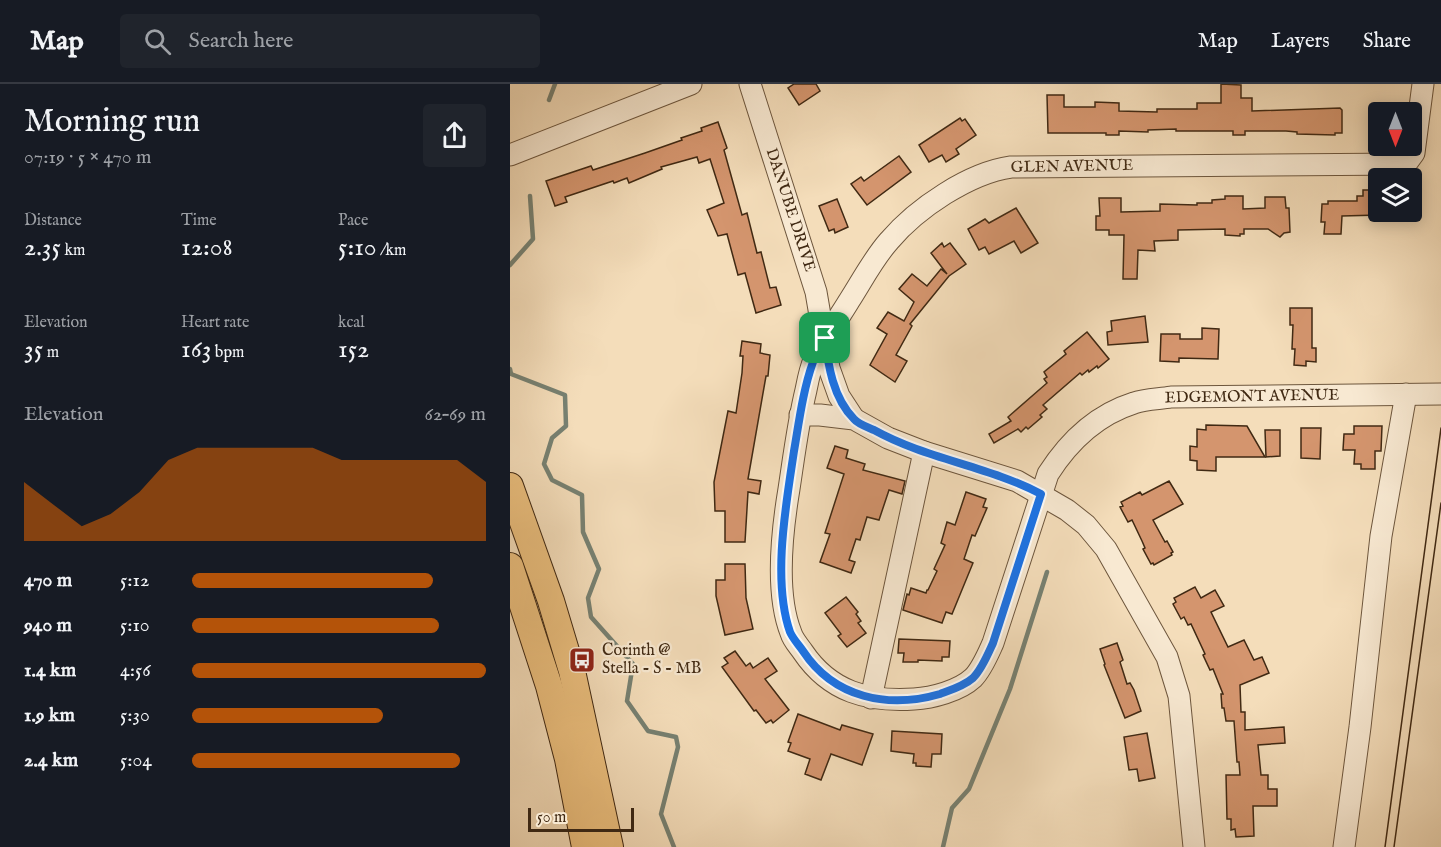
<!DOCTYPE html>
<html lang="en">
<head>
<meta charset="utf-8">
<style>
	body { margin:0; font-family:"IM FELL English",serif; background:#20242c; color:#f1f3f6; height:100vh; display:flex; flex-direction:column; font-size:22px; white-space:nowrap }
	* { box-sizing:border-box; margin:0 }
	p { font-size:20px; color:#9ea1a6 }
	.icon { flex:none; width:33px; height:33px; fill:none; stroke:currentColor; stroke-width:2; stroke-linecap:round; stroke-linejoin:round }
	.map { position:relative; flex:1; overflow:hidden }
	.drawer { display:flex; flex-direction:column; background:#171b24; width:510px }
	.drawer>* { flex:none }
	.needle { width:39px; rotate:180deg }
	.fabs { position:absolute; left:858px; top:18px; display:grid; gap:12px }
	.fabs a { display:grid; place-items:center; width:54px; height:54px; border-radius:6px; background:#171b24; box-shadow:0 3px 15px #0003; font-size:30px }
	.scale { position:absolute; left:18px; bottom:15px; width:106px; box-sizing:border-box; padding-left:6px; border:3px solid #402913; border-top:0; font-size:16px; line-height:21px; white-space:nowrap; color:#402913; -webkit-text-stroke:4px #f8e9d2; paint-order:stroke }
	.pin { position:absolute; display:grid; place-items:center; width:51px; height:51px; color:#fff; margin:-26px; border-radius:12px; box-shadow:0 3px 9px #0006 }
	.round { display:grid; place-items:center; flex:none; width:63px; height:63px; border-radius:6px; background:#20242c }
	.summary { display:flex; align-items:center; justify-content:space-between; height:102px; padding:0 24px }
	h1 { font-size:33px; font-weight:600; line-height:45px }
	.metrics { display:grid; grid-template-columns:repeat(3,1fr); gap:9px; height:102px; padding:6px 24px }
	.metrics div { display:grid; align-content:center }
	.metrics b { font-size:26px; font-weight:600 }
	.metrics small { font-size:16px; font-weight:400 }
	.metrics p { font-size:16px }
	.chart { height:168px; padding:12px 24px }
	.chart p { display:flex; justify-content:space-between }
	.chart svg { width:100%; height:108px; margin-top:6px; fill:#b45309; opacity:.7 }
	ul { padding:0 24px; list-style:none; font-size:20px }
	li { display:grid; grid-template-columns:96px 72px 1fr; align-items:center; height:45px }
	li i { height:15px; border-radius:8px; background:#b45309 }
	header { display:flex; align-items:center; gap:36px; box-sizing:border-box; height:84px; padding:0 30px; background:#171b24; border-bottom:2px solid #363941 }
	header strong { font-size:28px }
	nav { display:flex; gap:33px; margin-inline-start:auto; font-size:21px }
	.search { width:420px; height:54px; background:#20242c; display:flex; align-items:center; gap:15px; box-sizing:border-box; padding:0 21px; border-radius:6px; color:#9ea1a6; font-size:22px }
	main { display:flex; flex:1; min-height:0 }
	.map>svg:first-child { display:block }
</style>
</head>
<body>
<header>
<strong>Map</strong>
<div class="search"><svg class="icon" aria-label="search" viewBox="0 0 24 24"><circle cx="10" cy="10" r="6"/><path d="M15 15l6 6"/></svg>Search here</div>
<nav><a>Map</a><a>Layers</a><a>Share</a></nav>
</header>
<main>
<section class="drawer">
<div class="summary"><div><h1>Morning run</h1><p>07:19 · 5 × 470 m</p></div><a class="round"><svg class="icon" aria-label="share" viewBox="0 0 24 24"><path d="M12 15V3M7 8l5-5 5 5M5 13v7h14v-7"/></svg></a></div>
<div class="metrics">
<div><p>Distance</p><b>2.35<small> km</small></b></div>
<div><p>Time</p><b>12:08</b></div>
<div><p>Pace</p><b>5:10<small> /km</small></b></div>
</div>
<div class="metrics">
<div><p>Elevation</p><b>35<small> m</small></b></div>
<div><p>Heart rate</p><b>163<small> bpm</small></b></div>
<div><p>kcal</p><b>152</b></div>
</div>
<div class="chart"><p><span>Elevation</span>62–69 m</p>
<svg viewBox="0 0 160 44" preserveAspectRatio="none"><path d="M0 44V20L10 29L20 38L30 33L40 24L50 11L60 6L70 6L80 6L90 6L100 6L110 11L120 11L130 11L140 11L150 11L160 20V44z"/></svg>
</div>
<ul>
<li><b>470 m</b>5:12<i style="width:82%"></i></li>
<li><b>940 m</b>5:10<i style="width:84%"></i></li>
<li><b>1.4 km</b>4:56<i style="width:100%"></i></li>
<li><b>1.9 km</b>5:30<i style="width:65%"></i></li>
<li><b>2.4 km</b>5:04<i style="width:91%"></i></li>
</ul>
</section>
<div class="map">
<svg width="931" height="763" viewBox="0 0 931 763">
	<rect width="100%" height="100%" fill="#f4ddba"/>
	<filter id="stains"><feTurbulence type="fractalNoise" baseFrequency=".00333" numOctaves="4"/><feColorMatrix values="0 0 0 0 .2 0 0 0 0 .09 0 0 0 0 .02 0 0 0 .5 -.17"/></filter>
	<radialGradient id="worn" r=".72"><stop offset=".6" stop-color="#630" stop-opacity="0"/><stop offset="1" stop-color="#630" stop-opacity=".3"/></radialGradient>
	<g fill="none" stroke-linecap="round" stroke-linejoin="round">
		<g stroke="#778172" stroke-width="4.5">
			<path d="M39 16 45 0"/>
			<path d="M0 181 23 155 20 112"/>
			<path d="M0 285 1 290 55 311 56 342 42 354 34 380 42 396 72 411 73 448 89 485 78 514 81 533 123 580 117 617 138 647 166 653 168 663 151 730 164 763"/>
			<path d="M433 763 442 724 459 705 500 605 537 488"/>
		</g>
	</g>
	<g fill="#d4956e" stroke="#402913" stroke-width="1.5">
		<path d="M284 0H306L310 7 289 21 278 4Z"/>
		<path d="M711 0 731 1V14H742V27L830 24 832 26V49H825V51L787 50V48L776 47H735V51H723V47H666V45L638 46V48L609 47V51H596V49H538L537 11H554V23H585V18L609 19V27L647 28V25H687V19H711Z"/>
		<path d="M450 34 452 37 455 35 466 51 446 65 449 70 436 78 432 71 419 78 409 61Z"/>
		<path d="M208 38 217 64 214 66 232 131 237 129 247 169 251 168 260 204 266 203 271 221 246 229 235 189 228 191 217 150 208 152 197 126 214 119 200 75 189 79 187 73 151 83 152 85 119 99 117 94 104 99 103 97 55 113 57 118 45 122 36 97 81 82 83 86 135 69 172 56 171 54 192 47 191 44Z"/>
		<path d="M389 72 401 88 357 121 341 100 351 93 354 97Z"/>
		<path d="M853 106H868L869 131 832 132 831 150H814L815 138H811L812 120H818V117H847V112H853Z"/>
		<path d="M715 112H733V125L755 124V113H775L776 124H779L780 148 774 149 770 153 758 145H734V150H730V152L715 151V145L668 146V156L644 157 645 167 628 166 627 195H613L614 151H599V146H586V132H590L589 114H611V128L650 127V120L687 121V119H702V116L715 115Z"/>
		<path d="M327 115 338 143 325 149 324 145 319 147 309 122Z"/>
		<path d="M506 124 528 159 511 169 504 157 479 170 475 163 469 166 458 145 475 135 479 139Z"/>
		<path d="M432 159 434 163 440 159 456 180 439 192 400 240 402 242 386 271 397 277 385 298 360 281 377 250 367 244 378 228 394 237 404 218 389 205 402 190 417 202 431 185 437 190 421 169Z"/>
		<path d="M780 224H802V264H806V278L796 277V282L784 281 785 265H782L783 241H780Z"/>
		<path d="M635 232 638 258 598 261 597 248 602 247 601 237Z"/>
		<path d="M692 244 709 245 708 275 669 274V278L650 277 651 250H670V255H692Z"/>
		<path d="M577 248 599 275 588 284 587 282 579 288 578 286 572 291 570 289 533 321 537 325 530 331 532 333 518 345 516 343 511 348 508 345 484 359 479 350 501 337 498 333 537 299 534 295 537 293 534 288 556 270 554 267Z"/>
		<path d="M232 257 251 260 250 269 260 271 258 292H256L238 395 251 397 249 410 238 408 235 458H215V427H205L204 398 218 327 226 329 232 289 233 272H230Z"/>
		<path d="M696 341 737 342 755 373H706V387L687 386V377L680 376V362L687 363V345L696 346Z"/>
		<path d="M844 342H872L871 367H865V385H851V380H844L845 366H833L834 350H844Z"/>
		<path d="M791 344H811L810 375 791 374Z"/>
		<path d="M755 346H770V372L756 373Z"/>
		<path d="M325 362 338 366 336 374 355 380 353 386 395 397 392 410 379 406 369 436 357 433 350 456 346 455 339 476 345 478 341 489 310 478 320 450 315 449 334 390 317 384Z"/>
		<path d="M659 397 673 420 643 436 655 458 657 457 663 468 661 469 662 471 644 481 643 479 641 480 633 465 635 464 632 457 622 436 618 438 610 423 613 422 611 418 630 408 632 411Z"/>
		<path d="M456 408 476 415 473 423 477 424 465 452 462 451 454 475 463 479 442 530 436 528 432 539 393 526 397 510 399 511 401 504 416 509 417 506H418L427 487 424 485 435 461 431 459 437 438 445 441Z"/>
		<path d="M215 480H235L236 514 243 545 215 551 206 512V496H215Z"/>
		<path d="M685 503 691 514 705 506 714 522 701 528 718 563 734 556 744 576 752 573 759 589 730 601 731 628H735V646L774 643 775 659 748 661 751 691H758V705H767V722H743L744 752 726 753 725 745 721 746V735H717L716 691H730L729 678H727L724 637H716L714 624H712L711 610H713L703 585 700 586 693 571 695 570 681 540 678 541 674 533 671 535 663 520 666 518 664 514Z"/>
		<path d="M336 513 348 528 346 530 351 537 348 539 356 549 337 563 328 552 331 550 315 529Z"/>
		<path d="M389 555 440 557 439 573H432V577L408 576V578H393L394 569H388Z"/>
		<path d="M607 559 613 576 610 578 617 600 620 599 624 606 631 627 615 634 594 581 595 580 590 565Z"/>
		<path d="M225 567 236 582 240 579 243 584 258 574 267 587 255 595 279 626 263 639 261 636 256 639 246 626 244 627 212 583 218 579 214 574Z"/>
		<path d="M288 630 330 646 332 641 363 650 352 681 321 670 311 696 295 690 300 675 278 667 281 659 278 658Z"/>
		<path d="M382 647 432 650 431 670H422L421 683 406 682V679H403L404 670 381 667Z"/>
		<path d="M637 649 645 694 629 697 627 685 619 686 614 653Z"/>
	</g>
	<g fill="none" stroke-linecap="round" stroke-linejoin="round">
		<defs>
			<g id="minor">
				<path d="M240 0 306 208 319 284 329 312 344 335"/>
				<path d="M913 0 904 69 896 80 501 83C459 89 407 124 379 157 363 175 352 197 339 217 327 237 313 255 304 276 300 285 298 296 296 306 288 339 284 372 279 405 272 447 265 509 281 549 283 556 289 562 293 568 320 608 358 618 404 615 422 614 449 607 463 594 472 585 478 570 483 559L538 390C559 357 586 331 624 319 635 315 649 315 661 313L931 310"/>
				<path d="M0 71 181 0"/>
				<path d="M290 331H310L344 335 378 354 414 368 507 397 557 426 576 441 596 465 657 573 669 612 684 763"/>
				<path d="M361 614 414 368"/>
				<path d="M834 763 850 643 871 452 896 310"/>
			</g>
			<g id="major">
				<path d="M0 402 41 517 62 587 100 763"/>
				<path d="M0 482 39 602 58 675 75 763"/>
			</g>
		</defs>
		<use href="#minor" stroke="#6d563d" stroke-width="23"/>
		<use href="#major" stroke="#402913" stroke-width="28"/>
		<use href="#minor" stroke="#f8e9d2" stroke-width="21"/>
		<use href="#major" stroke="#eabe7d" stroke-width="26"/>
		<g stroke="#402913" stroke-width="1.5">
			<path d="M875 763 931 344"/>
			<path d="M884 763 931 419"/>
		</g>
	</g>
	<g fill="none" stroke-linecap="round" stroke-linejoin="round">
		<defs>
			<path id="route" d="M315 254C318 281 323 314 344 335 348 340 357 343 364 346 416 375 478 382 531 410L483 559C478 570 472 585 463 594 454 602 441 606 430 610 378 625 324 614 293 567 289 561 283 555 280 548 262 496 276 421 284 367 289 338 293 306 303 278 306 270 311 261 315 254Z"/>
		</defs>
		<use href="#route" stroke="#fff" stroke-width="12"/>
		<use href="#route" stroke="#1a73e8" stroke-width="8"/>
	</g>
	<defs>
		<symbol id="bus-square" viewBox="-11 -11 22 22"><rect x="-9" y="-9" width="18" height="18" rx="4" fill="#8f2418" stroke="#f8e9d2"/><path d="M-5-6H5V4H4V6H2V4H-2V6H-4V4H-5ZM-3.5-4V0h7V-4ZM-3.5 1.2v1.5H-2V1.2ZM2 1.2v1.5H3.5V1.2Z" fill="#fff"/></symbol>
	</defs>
	<g fill-rule="evenodd">
		<use href="#bus-square" x="57" y="561" width="30" height="30"/>
	</g>
	<g text-anchor="middle" dominant-baseline="central" stroke-width="4.5" stroke-linejoin="round" paint-order="stroke">
		<g font-size="16" fill="#402913" stroke="#f8e9d2">
			<text transform="translate(562 83) rotate(-1)">GLEN AVENUE</text>
			<text transform="translate(280 126) rotate(72)">DANUBE DRIVE</text>
			<text transform="translate(742 313) rotate(-1)">EDGEMONT AVENUE</text>
		</g>
		<g font-size="16" fill="#402913" stroke="#f8e9d2" text-anchor="start">
			<text x="92" y="567">Corinth @<tspan x="92" dy="18">Stella - S - MB</tspan></text>
		</g>
	</g>
	<rect width="100%" height="100%" filter="url(#stains)"/>
	<rect width="100%" height="100%" fill="url(#worn)"/>
</svg>
<div class="fabs">
<a><svg class="needle" viewBox="-14 -14 28 28"><path d="M0-13l5 13h-10z" fill="#e53935"/><path d="M0 13l5-13h-10z" fill="#9ea1a6"/></svg></a>
<a><svg class="icon" aria-label="layers" viewBox="0 0 24 24"><path d="M12 4l9 5-9 5-9-5zM3 14l9 5 9-5"/></svg></a>
</div>
<div class="scale">50 m</div>
<div class="pin" style="left:315px;top:254px;background:#1e9e55"><svg class="icon" aria-label="arrive" viewBox="0 0 24 24"><path d="M6 21V4h12l-3 4 3 4H6"/></svg></div>
</div>
</main>
</body>
</html>
